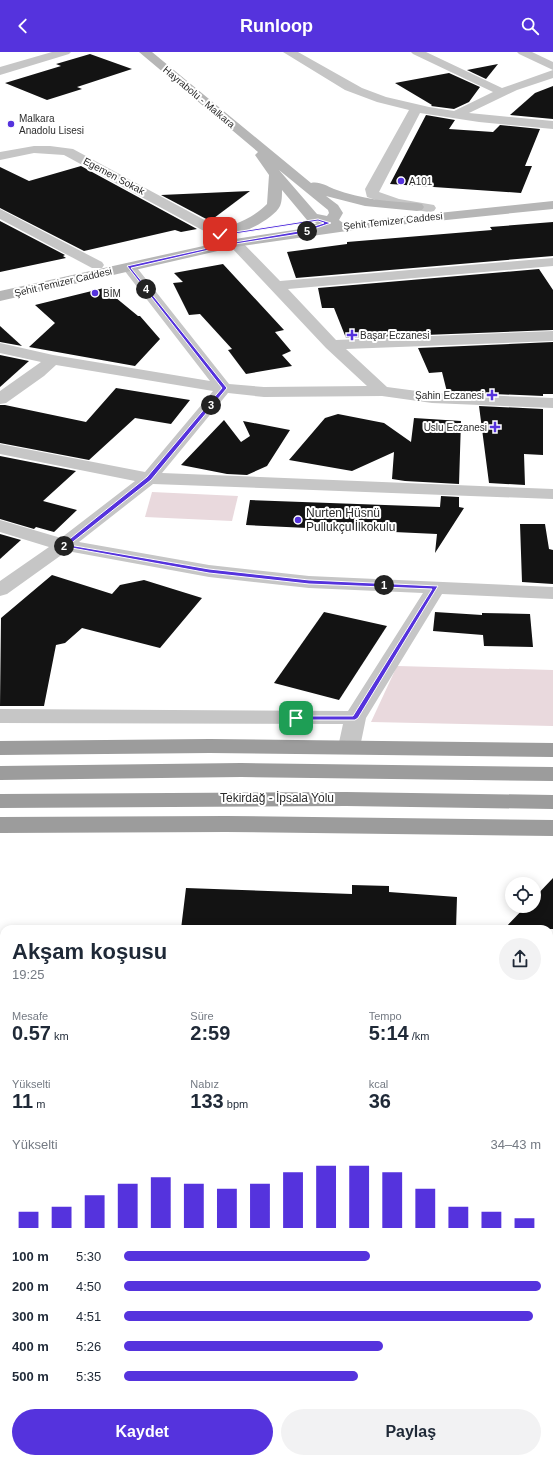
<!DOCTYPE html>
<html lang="tr">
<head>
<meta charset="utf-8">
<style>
	body { margin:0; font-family:Arial,sans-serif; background:#f2f2f3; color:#1f2937; height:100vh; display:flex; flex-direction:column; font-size:15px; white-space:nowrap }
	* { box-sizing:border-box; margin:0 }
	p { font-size:13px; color:#747a83 }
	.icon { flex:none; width:22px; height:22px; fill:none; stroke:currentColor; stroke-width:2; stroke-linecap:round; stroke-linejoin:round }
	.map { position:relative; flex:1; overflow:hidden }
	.panel { position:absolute; left:0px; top:873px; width:553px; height:538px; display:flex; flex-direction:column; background:#fff; border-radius:12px 12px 0 0; box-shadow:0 2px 10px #0003 }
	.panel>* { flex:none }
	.tools { position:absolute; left:505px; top:825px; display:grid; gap:8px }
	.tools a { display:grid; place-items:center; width:36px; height:36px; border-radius:50%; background:#fff; box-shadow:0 2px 10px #0003; font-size:20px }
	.pin { position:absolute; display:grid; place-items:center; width:34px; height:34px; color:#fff; margin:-17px; border-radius:8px; box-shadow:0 2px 6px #0006 }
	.km { position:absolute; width:20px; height:20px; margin:-10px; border-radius:50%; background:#222; color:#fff; font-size:11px; line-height:20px; text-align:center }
	.round { display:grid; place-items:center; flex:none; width:42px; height:42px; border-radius:21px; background:#f2f2f3 }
	.overview { display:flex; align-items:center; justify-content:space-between; height:68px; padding:0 12px }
	h1 { font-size:22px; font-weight:700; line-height:30px }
	.figures { display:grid; grid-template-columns:repeat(3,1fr); gap:6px; height:68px; padding:4px 12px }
	.figures div { display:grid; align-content:center }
	.figures b { font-size:20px; font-weight:700 }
	.figures small { font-size:11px; font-weight:400 }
	.figures p { font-size:11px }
	.chart { height:112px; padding:8px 12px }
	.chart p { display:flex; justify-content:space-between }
	.chart svg { width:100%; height:72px; margin-top:4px; stroke:#53d; stroke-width:6 }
	.primary-button { display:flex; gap:8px; margin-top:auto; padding:8px 12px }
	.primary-button a { flex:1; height:46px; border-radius:24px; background:#53d; color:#fff; font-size:16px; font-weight:700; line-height:46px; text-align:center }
	.primary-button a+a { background:#f2f2f3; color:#1f2937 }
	ul { padding:0 12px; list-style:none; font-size:13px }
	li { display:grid; grid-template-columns:64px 48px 1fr; align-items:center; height:30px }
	li i { height:10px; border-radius:5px; background:#53d }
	header { display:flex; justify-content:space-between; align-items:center; height:52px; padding:0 12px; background:#53d; color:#fff; font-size:18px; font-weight:700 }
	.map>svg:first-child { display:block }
</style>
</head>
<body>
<header><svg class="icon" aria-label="back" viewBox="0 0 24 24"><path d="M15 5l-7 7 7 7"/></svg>Runloop<svg class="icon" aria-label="search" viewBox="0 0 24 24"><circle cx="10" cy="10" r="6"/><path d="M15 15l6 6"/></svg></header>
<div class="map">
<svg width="553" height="1411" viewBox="0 0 553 1411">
	<rect width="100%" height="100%" fill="#fff"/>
	<g fill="#e9d9dd">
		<path d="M152 440 238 444 232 469 145 465Z"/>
		<path d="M397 614 553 618V674L371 670Z"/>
	</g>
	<g fill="#131313">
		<path d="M90 2 132 17 77 35 82 37 47 48 5 31 61 14 56 12Z"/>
		<path d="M498 12 486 27 467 18Z"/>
		<path d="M449 21 480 35 469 50 454 57 431 54 432 53 395 31Z"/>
		<path d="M553 34V67L510 63 535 41Z"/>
		<path d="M426 63 455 68 449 77 493 80 500 73 540 77 525 114H532L521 141 390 132Z"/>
		<path d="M81 114 197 177 181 180 175 178 84 199 0 156V115L29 129Z"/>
		<path d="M250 139 210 169 161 143Z"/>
		<path d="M0 169 65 203 63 204 66 206 0 220Z"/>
		<path d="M553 170V204L296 226 287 200 347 192V190L492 178 490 175Z"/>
		<path d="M223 212 284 278 275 280 291 299 282 303 292 314 246 322 228 298 232 297 200 262 189 263 173 231 183 230 174 221Z"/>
		<path d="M539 217 553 238V278L346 286 334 256H322L318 236Z"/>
		<path d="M104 236 138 264H140L160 287 135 314 29 295 55 271 35 253Z"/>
		<path d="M0 274 22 294 0 290Z"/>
		<path d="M553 290V342H543V344L447 340 442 320 429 321 418 296Z"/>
		<path d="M0 303 29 309 0 335Z"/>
		<path d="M116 336 190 348 171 372 135 366 89 408 0 391V353H5L86 370Z"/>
		<path d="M479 354 543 357V403L524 402 525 433 489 431Z"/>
		<path d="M338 362 384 371 411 390 414 366 461 369 459 432 405 429 392 427 394 400 352 419 289 408 325 366Z"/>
		<path d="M224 368 241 390 250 384 243 369 290 378 267 414 247 423 227 422 181 413Z"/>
		<path d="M0 404 76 419 43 449 77 458 54 480 36 475 34 477 0 467Z"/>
		<path d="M441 444 459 445V455L464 456 435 501 437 482 246 473 250 448 440 455Z"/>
		<path d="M520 472H545L549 497 553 498V532L522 530Z"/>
		<path d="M0 482 21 488 0 507Z"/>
		<path d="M52 523 112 542 120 533 144 528 202 546 160 596 82 576 65 591 56 593 44 654H0L1 566Z"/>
		<path d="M324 560 387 574 339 648 274 631Z"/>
		<path d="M435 560 482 563V561L530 562 533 595 484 594 483 583 433 579Z"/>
		<path d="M553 826V877H504L526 854H534V846Z"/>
		<path d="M352 833 389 834V840L457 845 456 877H181L186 836 352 842Z"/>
	</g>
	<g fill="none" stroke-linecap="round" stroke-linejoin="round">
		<g fill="#c6c6c6" fill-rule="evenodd">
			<path d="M52 0H71L69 2 0 23V15Z"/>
			<path d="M283 0H298L362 36 386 45 429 55 454 59 493 40 413 2 411 0H426L502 36 553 18V26L517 38 469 61 553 69V77L479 70 420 61 379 140 399 147 434 153 436 156 434 159 429 160 396 155 367 145 365 137 409 58 377 50 345 38Z"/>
			<path d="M517 0H532L553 10V18L519 2Z"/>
			<path d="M34 94H50L73 97 225 179 227 182 225 185H215L64 103 34 101 0 108V100Z"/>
			<path d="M0 157 102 210 104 213 102 216H92L0 167Z"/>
			<path d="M235 187 240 188 280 229 553 206V214L288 237 336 288 553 279V289L346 297 387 335 432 341 553 346V356L432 351 382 344 264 345 228 341 162 421 553 437V447L153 432 79 490 209 513 309 524 553 535V547L442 542 366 666 360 695 357 700 349 702 341 700 338 695 343 672 0 671V657L348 659 423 541 309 536 209 525 67 499 7 542 0 544V529L49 495 0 480V468L61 486 135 429 0 402V392L145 420 213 339 56 313 44 324 6 351 0 352V339L41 310 0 301V291L53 303 210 329 124 218 122 215 124 212H134L229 332 264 335 367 334 326 296 230 194 228 191 230 188Z"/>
		</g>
		<g fill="#c6c6c6" fill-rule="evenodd">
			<path d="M553 1192V1216L549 1217V1193Z"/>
			<path d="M4 1294V1322L0 1323V1295Z"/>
		</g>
		<path fill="#b6b6b6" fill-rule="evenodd" d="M139 0H152L311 131C319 129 327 134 334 137 361 147 389 150 417 151L422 152 424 155 422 158 417 159 365 154 326 144 338 153 343 161 339 168 343 171 553 149V157L368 176 235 195 0 249V239L235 187 307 176 317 171 307 168 282 138C282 143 282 150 280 154 273 169 228 190 212 186L210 183 212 180C233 173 251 168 267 152L269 123 255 103 258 100ZM279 118 328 158 329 161 327 164 317 162Z"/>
		<g fill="#9c9c9c" fill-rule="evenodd">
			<path d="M210 687 553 691V705L210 701 0 703V689Z"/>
			<path d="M241 711 553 715V729L241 725 0 728V714Z"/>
			<path d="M346 740 553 743V757L346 754 0 756V742Z"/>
			<path d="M226 764 553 768V784L226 780 0 781V765Z"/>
		</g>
	</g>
	<path fill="#53d" stroke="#fff" d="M318 167 331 171 299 182 235 192 131 216 227 336 151 428 69 493 209 517 309 528 438 534 358 666 355 668H296L293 666 296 664H353L432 537 309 532 209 521 61 494 147 425 222 336 127 214 235 190 299 179 324 171 318 169 215 185 213 184 220 180 222 182Z"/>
	<g fill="#53d" stroke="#fff" stroke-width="1.5">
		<circle cx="11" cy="72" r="4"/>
		<circle cx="401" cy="129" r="4"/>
		<circle cx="95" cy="241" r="4"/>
		<path d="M350 277h4v4h4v4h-4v4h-4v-4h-4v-4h4z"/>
		<path d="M490 337h4v4h4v4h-4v4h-4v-4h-4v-4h4z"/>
		<path d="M493 369h4v4h4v4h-4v4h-4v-4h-4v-4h4z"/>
		<circle cx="298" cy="468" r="4"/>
	</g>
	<g text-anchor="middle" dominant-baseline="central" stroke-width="4" stroke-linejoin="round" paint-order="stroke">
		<g font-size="10" fill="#2c2c2c" stroke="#fff">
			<text transform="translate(199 45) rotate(40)">Hayrabolu - Malkara</text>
			<text transform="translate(114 124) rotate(28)">Egemen Sokak</text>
			<text transform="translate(393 169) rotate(-6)">Şehit Temizer Caddesi</text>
			<text transform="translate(63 230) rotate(-13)">Şehit Temizer Caddesi</text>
		</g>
		<g font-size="10" fill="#2c2c2c" stroke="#fff" text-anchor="start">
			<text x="19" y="66">Malkara<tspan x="19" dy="12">Anadolu Lisesi</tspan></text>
			<text x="409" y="129">A101</text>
			<text x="103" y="241">BİM</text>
			<text x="360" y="283">Başar Eczanesi</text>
			<text x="484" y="343" text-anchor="end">Şahin Eczanesi</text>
			<text x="487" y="375" text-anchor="end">Uslu Eczanesi</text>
		</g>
		<g font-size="12" fill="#2c2c2c" stroke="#fff" text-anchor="start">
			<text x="306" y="461">Nurten Hüsnü<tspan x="306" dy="14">Pullukçu İlkokulu</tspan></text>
		</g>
		<g font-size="12" fill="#2c2c2c" stroke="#fff">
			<text x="277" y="746">Tekirdağ - İpsala Yolu</text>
		</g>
	</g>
</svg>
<div class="tools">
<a><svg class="icon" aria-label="locate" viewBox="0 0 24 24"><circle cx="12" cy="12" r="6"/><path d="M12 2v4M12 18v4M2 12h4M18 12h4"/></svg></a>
</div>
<div class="pin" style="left:296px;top:666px;background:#1e9e55"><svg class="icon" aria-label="arrive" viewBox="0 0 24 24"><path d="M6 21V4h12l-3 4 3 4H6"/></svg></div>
<div class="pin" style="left:220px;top:182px;background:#d93025"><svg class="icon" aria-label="check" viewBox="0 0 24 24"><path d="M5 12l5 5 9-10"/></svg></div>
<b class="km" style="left:384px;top:533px">1</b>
<b class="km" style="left:64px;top:494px">2</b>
<b class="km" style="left:211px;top:353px">3</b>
<b class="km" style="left:146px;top:237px">4</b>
<b class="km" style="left:307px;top:179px">5</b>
<section class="panel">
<div class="overview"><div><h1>Akşam koşusu</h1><p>19:25</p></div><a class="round"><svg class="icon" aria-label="share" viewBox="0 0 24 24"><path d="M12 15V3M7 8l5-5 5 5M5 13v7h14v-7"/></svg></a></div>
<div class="figures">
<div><p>Mesafe</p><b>0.57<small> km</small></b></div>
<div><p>Süre</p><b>2:59</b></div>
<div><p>Tempo</p><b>5:14<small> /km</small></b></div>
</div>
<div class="figures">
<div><p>Yükselti</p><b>11<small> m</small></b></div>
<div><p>Nabız</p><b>133<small> bpm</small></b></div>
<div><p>kcal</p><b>36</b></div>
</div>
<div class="chart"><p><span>Yükselti</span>34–43 m</p>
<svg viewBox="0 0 160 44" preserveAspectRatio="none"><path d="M5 44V34M15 44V31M25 44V24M35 44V17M45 44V13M55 44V17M65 44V20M75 44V17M85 44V10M95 44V6M105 44V6M115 44V10M125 44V20M135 44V31M145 44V34M155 44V38"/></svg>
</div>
<ul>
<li><b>100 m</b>5:30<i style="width:59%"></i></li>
<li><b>200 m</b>4:50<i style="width:100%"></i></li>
<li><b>300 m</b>4:51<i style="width:98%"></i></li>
<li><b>400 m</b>5:26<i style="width:62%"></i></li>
<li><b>500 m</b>5:35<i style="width:56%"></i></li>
</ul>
<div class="primary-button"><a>Kaydet</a><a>Paylaş</a></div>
</section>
</div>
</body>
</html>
